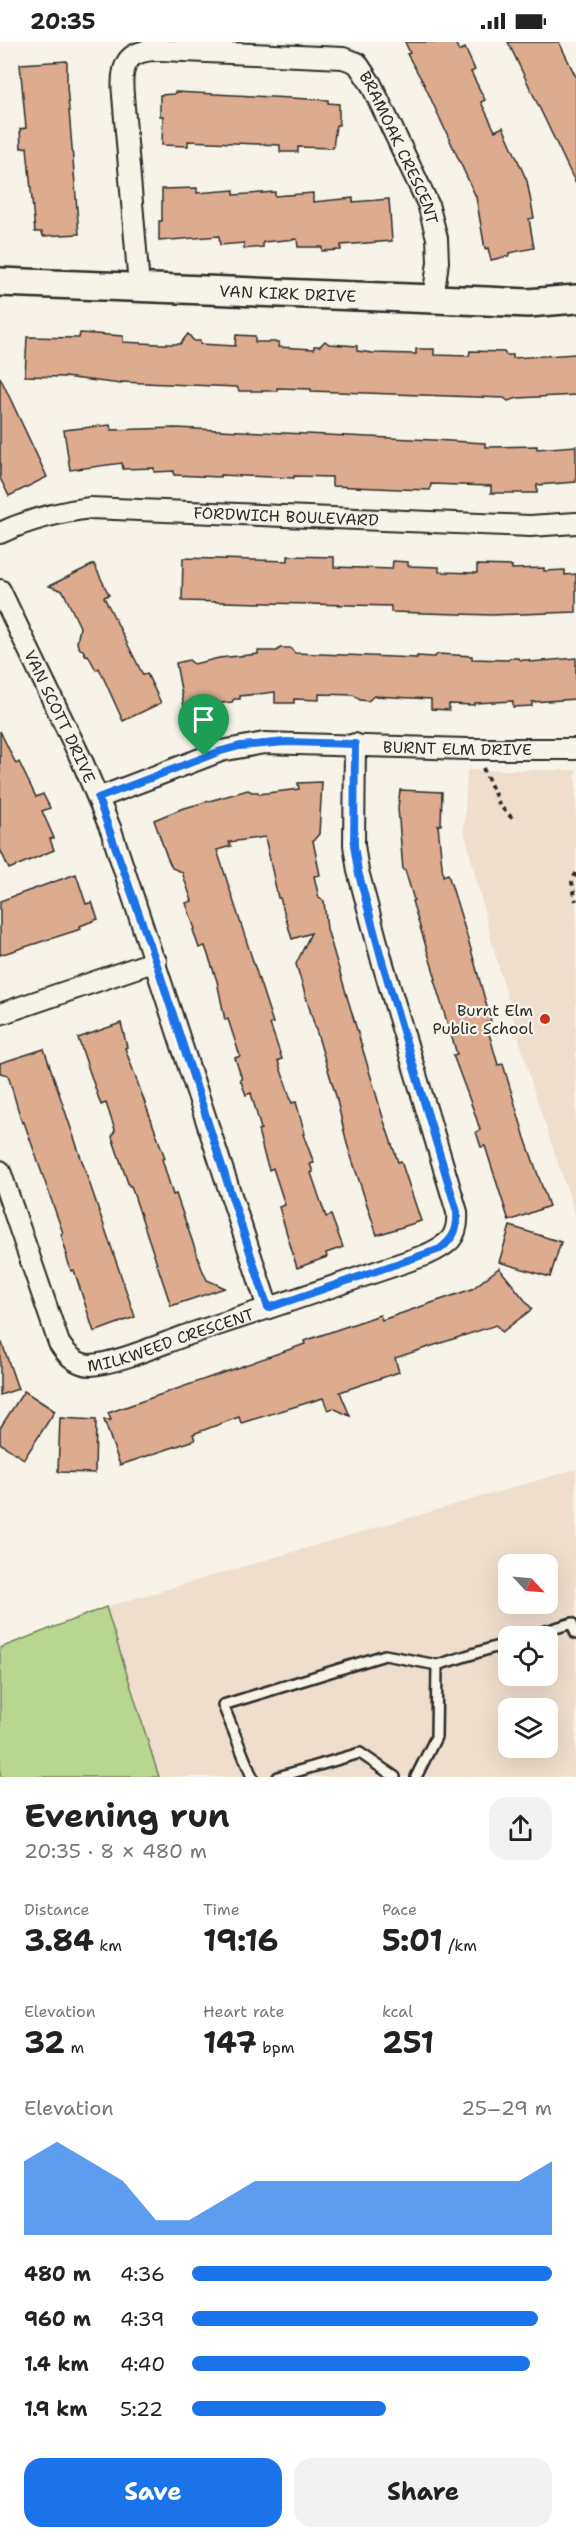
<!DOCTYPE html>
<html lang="en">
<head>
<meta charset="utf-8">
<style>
	body { margin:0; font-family:"Shantell Sans",sans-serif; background:#f2f2f2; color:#222; height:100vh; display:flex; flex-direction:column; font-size:22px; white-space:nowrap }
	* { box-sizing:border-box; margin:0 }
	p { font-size:20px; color:#767676 }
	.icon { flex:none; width:33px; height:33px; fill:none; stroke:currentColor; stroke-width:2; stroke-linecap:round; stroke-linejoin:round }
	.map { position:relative; height:1735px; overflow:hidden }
	.details { display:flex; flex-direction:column; background:#fff; flex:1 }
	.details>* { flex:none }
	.needle { width:39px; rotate:116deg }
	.buttons { position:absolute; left:498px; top:1512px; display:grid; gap:12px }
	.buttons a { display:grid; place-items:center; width:60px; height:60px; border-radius:12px; background:#fff; box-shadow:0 6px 24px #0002; font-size:30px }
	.pin { position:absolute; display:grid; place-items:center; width:51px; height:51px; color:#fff; margin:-62px -26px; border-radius:50% 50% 50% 0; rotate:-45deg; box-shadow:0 0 6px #0007 }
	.pin .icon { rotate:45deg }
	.round { display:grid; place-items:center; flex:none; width:63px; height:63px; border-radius:18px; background:#f2f2f2 }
	.summary { display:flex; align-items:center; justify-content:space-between; height:102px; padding:0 24px }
	h1 { font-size:33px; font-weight:700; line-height:45px }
	.metrics { display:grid; grid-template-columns:repeat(3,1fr); gap:9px; height:102px; padding:6px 24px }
	.metrics div { display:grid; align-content:center }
	.metrics b { font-size:30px; font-weight:700 }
	.metrics small { font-size:16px; font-weight:400 }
	.metrics p { font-size:16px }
	.chart { height:168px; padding:12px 24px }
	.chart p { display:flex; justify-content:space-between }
	.chart svg { width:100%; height:108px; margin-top:6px; fill:#1a73e8; opacity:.7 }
	.button { display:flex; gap:12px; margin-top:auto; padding:12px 24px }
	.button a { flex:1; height:69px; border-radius:18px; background:#1a73e8; color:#fff; font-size:24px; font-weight:700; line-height:69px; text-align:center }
	.button a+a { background:#f2f2f2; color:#222 }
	ul { padding:0 24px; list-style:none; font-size:20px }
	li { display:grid; grid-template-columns:96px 72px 1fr; align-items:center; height:45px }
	li i { height:15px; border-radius:8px; background:#1a73e8 }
	.status { display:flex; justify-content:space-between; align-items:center; height:42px; padding:0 30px; background:#fff; direction:ltr }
	.status svg { height:16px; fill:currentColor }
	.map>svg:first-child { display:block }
</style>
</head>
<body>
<div class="status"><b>20:35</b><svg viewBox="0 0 49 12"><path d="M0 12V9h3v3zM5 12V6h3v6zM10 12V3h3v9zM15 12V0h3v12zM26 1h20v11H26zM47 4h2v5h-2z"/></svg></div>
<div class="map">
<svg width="576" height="1735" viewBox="0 0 576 1735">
	<rect width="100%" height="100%" fill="#f7f3e8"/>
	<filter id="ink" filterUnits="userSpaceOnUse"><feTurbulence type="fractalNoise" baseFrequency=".0167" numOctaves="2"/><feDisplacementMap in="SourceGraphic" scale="12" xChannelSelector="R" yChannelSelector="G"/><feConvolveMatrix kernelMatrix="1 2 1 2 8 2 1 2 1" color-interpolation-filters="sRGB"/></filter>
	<g filter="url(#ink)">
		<g fill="#efdecd" fill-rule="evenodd">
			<path d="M467 728H576V1174L535 1053 492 901 464 788Z"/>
			<path d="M576 1427V1735H159L106 1565ZM508 1522H548V1562H508ZM508 1594H548V1634H508ZM508 1666H548V1706H508Z"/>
		</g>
		<path fill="#b8d68f" stroke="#72805d" stroke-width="1.5" d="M106 1565 159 1735H0V1606Z"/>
		<g fill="#ddac8f" stroke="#2b2b2b" stroke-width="1.5">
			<path d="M405 0H455L459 9 465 6 475 28 471 30 485 58 481 60 495 89 503 85 527 139 534 176 529 177 534 206 509 211V214L491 218 488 206 485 207 476 155 424 42 407 12 410 11Z"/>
			<path d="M508 0H559L576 35V142Z"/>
			<path d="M67 19V44L79 192 43 194 42 190H35L27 105 21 106 20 87 26 86 20 22Z"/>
			<path d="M175 50 328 58V61L339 62V83H336L333 106 298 105V110H280V103L188 99V104L162 103 163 74H160V53L174 52Z"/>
			<path d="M197 146V151L234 148V153L275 150V154L313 151V160L353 156V160L389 157 392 199 341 203V208L322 209V205H298L297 197 263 200V205L244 207V201L220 203 219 194 159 199V179H162V147Z"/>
			<path d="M80 291 123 294V300L159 302H180L188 292 194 299H200V302L235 304 236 293 255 294V300H279L278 305 314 307V304H320L325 299 329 302 357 304V309L373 311 416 312V307H434V313L469 314 470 309 504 310 506 313H513V316L576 312V353L518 356 508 359 504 356 311 349V347L277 346V349H239L237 345 121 340V342L64 335 25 334 27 295 79 296Z"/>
			<path d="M0 335 47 435 9 454 0 436Z"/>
			<path d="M110 383 111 388 175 386 433 398 485 401V405L537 404V407L576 404V440L537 443V451H491V444L431 442 430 448 399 447 332 444V435L294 434V436L220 433V435L174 433V429L154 430V426L123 427 122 421 70 428 64 388Z"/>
			<path d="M288 514 334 515V525L392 527 393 519 408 520V524L439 525V530L477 531V523L512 524V527L544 526V529L565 528V533L576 532V570L492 573 391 570V564L182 559 183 516 288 519Z"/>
			<path d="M94 522 109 553 104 555 143 633 147 632 161 661 123 679 99 626 96 628 88 613 86 614 83 608 80 607 77 601 80 585 63 549 49 544Z"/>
			<path d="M280 606H290L295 611 417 616V614L434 615 438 612 472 614V617L508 618 510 616H518L521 618H529L530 620 576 616V657L532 660V664L513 665V659L474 661V663L449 662V668L431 667V657L374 654 368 659 360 658 353 653 319 652V658L294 657V661H275V650L240 654V657H234L232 660 202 663 204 672 186 675 176 621 189 618 194 622 219 616 258 612V609H277Z"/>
			<path d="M0 689 16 722 19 720 36 755 43 752 50 766 42 769 54 796 50 797 54 808 9 827 0 807Z"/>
			<path d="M322 740 319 792 313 799 320 833 314 834 319 856 324 859 327 887 384 1079 398 1120 401 1119 421 1179 377 1193 347 1102 336 1054 296 922 311 891 292 897 280 856H278L265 795 229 800 231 804 217 808 273 981 270 982 282 1017 278 1019 292 1061 296 1060 305 1092H303L314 1121 310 1122 313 1130 311 1131 326 1175 331 1173 343 1205 326 1211 327 1215 297 1226 279 1165 285 1163 273 1126 269 1128 264 1112 258 1088 261 1087 251 1051 246 1053 240 1037H242L235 1016 240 1014 228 977 225 978 217 939 205 904 199 906 193 888 195 887 186 861 192 859 182 830 172 826 167 815 154 778 181 767 248 748 252 750H258L259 752 299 747 298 741Z"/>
			<path d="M400 748 442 750 441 783H438L443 834 448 832 468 897 491 979 486 981 498 1023 503 1022 525 1096 549 1164 509 1179 485 1104 481 1105 476 1090 480 1088 475 1072 453 1013 457 1012 434 938 436 937 412 859 414 858 405 828H403L398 766Z"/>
			<path d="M76 832 86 862 92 860 98 877 80 884 81 887 0 913V859Z"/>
			<path d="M121 981 127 1005 125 1006 165 1116 162 1117 173 1153 176 1152 202 1227 207 1238 225 1246 171 1264 131 1144H129L112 1095 115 1088 106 1061 101 1063 78 996Z"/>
			<path d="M44 1007 135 1275 94 1290 74 1228 71 1229 66 1213H67L61 1192 63 1191 24 1080 22 1081 8 1033 0 1031V1021Z"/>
			<path d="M510 1184 561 1200 550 1235 499 1220Z"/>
			<path d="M499 1226 532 1267 502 1290 496 1283 395 1316 399 1330 340 1350 350 1374 333 1366 328 1368 323 1356 241 1381 239 1375 193 1392 195 1398 120 1423 104 1378H111L108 1371 305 1302 304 1299 380 1273 382 1278 472 1247Z"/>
			<path d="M2 1301 18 1347 0 1353V1302Z"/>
			<path d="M24 1349 55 1369 24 1417 0 1401V1386Z"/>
			<path d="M60 1376 96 1378 95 1431 58 1430Z"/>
		</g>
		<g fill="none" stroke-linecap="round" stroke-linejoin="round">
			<defs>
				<g id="lane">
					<path d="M530 1594 572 1581 576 1592"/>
					<path d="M252 1735 223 1663 385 1613 437 1623"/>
					<path d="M278 1735 360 1711 395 1735"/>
					<path d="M416 1735 436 1695 437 1623 508 1601"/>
				</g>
				<g id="street">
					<path id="s1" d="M139 244 123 53C120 22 127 7 161 8L343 16 357 21 371 42 428 162 437 196 438 220 433 257"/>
					<path id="s2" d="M0 491C28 478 59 470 90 466L530 484 576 481"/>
					<path id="s3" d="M0 548 83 721 111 788 268 1266"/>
					<path id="s4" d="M98 756 221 709 264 701 467 707H576"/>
					<path d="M0 972 156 919"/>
					<path id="s5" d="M0 1129 59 1301C66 1312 76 1323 91 1323 118 1321 161 1302 187 1293 267 1267 346 1240 426 1213 448 1203 459 1196 457 1170L382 919 358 829 354 803 355 702"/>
				</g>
				<g id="secondary">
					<path id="s6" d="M0 240 486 259 528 261 576 257"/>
				</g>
			</defs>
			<use href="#lane" stroke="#2b2b2b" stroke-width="14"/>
			<use href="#street" stroke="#2b2b2b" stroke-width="24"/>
			<use href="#secondary" stroke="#2b2b2b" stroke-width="32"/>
			<g stroke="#2b2b2b" stroke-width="4" stroke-dasharray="4.5 4.5" stroke-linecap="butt">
				<path d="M483 726 500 764 514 778"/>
				<path d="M576 831 572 840 576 859"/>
			</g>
			<use href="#lane" stroke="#f7f3e8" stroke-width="9"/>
			<use href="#street" stroke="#f7f3e8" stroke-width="20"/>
			<use href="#secondary" stroke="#f7f3e8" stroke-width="27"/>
		</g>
	</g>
	<g fill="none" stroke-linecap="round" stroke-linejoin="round" filter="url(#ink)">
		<defs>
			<path id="route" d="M286 700 355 702 354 803 358 829 382 919 457 1170C458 1187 454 1196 440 1207L268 1266 156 920 98 756 221 709 240 704Z"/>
		</defs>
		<use href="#route" stroke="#fff" stroke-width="12"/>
		<use href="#route" stroke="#1a73e8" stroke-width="8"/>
	</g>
	<circle fill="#c8321e" stroke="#f7f3e8" stroke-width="2" cx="545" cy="977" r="6"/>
	<g text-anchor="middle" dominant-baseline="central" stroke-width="4.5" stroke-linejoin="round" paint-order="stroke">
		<g font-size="16" fill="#2b2b2b" stroke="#f7f3e8">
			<text stroke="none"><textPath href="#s1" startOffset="555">BRAMOAK CRESCENT</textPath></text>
			<text stroke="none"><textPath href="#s6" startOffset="288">VAN KIRK DRIVE</textPath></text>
			<text stroke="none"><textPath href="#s2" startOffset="290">FORDWICH BOULEVARD</textPath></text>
			<text stroke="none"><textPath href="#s3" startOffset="140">VAN SCOTT DRIVE</textPath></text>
			<text stroke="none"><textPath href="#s4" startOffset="369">BURNT ELM DRIVE</textPath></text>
			<text stroke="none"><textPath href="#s5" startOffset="306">MILKWEED CRESCENT</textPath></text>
		</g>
		<g font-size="16" fill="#2b2b2b" stroke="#f7f3e8" text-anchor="end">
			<text x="533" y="968">Burnt Elm<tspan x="533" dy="18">Public School</tspan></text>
		</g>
	</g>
</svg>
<div class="buttons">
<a><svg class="needle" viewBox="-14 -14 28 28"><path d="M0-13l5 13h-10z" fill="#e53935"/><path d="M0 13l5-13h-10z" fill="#767676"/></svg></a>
<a><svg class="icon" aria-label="locate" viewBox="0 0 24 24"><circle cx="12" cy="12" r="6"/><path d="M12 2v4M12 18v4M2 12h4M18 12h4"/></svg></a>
<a><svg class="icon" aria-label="layers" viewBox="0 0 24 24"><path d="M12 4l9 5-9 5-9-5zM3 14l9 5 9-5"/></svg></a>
</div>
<div class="pin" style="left:204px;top:714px;background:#1e9e55"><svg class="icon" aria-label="arrive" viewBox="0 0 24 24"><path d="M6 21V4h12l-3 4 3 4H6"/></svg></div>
</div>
<section class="details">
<div class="summary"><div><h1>Evening run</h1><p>20:35 · 8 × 480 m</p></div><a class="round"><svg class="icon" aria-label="share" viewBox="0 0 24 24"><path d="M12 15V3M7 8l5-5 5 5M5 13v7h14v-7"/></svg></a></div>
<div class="metrics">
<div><p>Distance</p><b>3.84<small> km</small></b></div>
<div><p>Time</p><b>19:16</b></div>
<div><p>Pace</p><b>5:01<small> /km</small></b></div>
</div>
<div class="metrics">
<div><p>Elevation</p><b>32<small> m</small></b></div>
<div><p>Heart rate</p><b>147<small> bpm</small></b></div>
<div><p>kcal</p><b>251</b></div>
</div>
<div class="chart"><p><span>Elevation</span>25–29 m</p>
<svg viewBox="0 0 160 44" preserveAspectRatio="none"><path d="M0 44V14L10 6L20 14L30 22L40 38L50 38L60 30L70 22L80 22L90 22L100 22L110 22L120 22L130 22L140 22L150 22L160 14V44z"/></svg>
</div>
<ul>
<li><b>480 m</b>4:36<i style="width:100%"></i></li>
<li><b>960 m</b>4:39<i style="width:96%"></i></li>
<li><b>1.4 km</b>4:40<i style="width:94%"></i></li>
<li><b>1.9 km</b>5:22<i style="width:54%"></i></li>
</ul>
<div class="button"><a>Save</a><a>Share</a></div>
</section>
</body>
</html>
